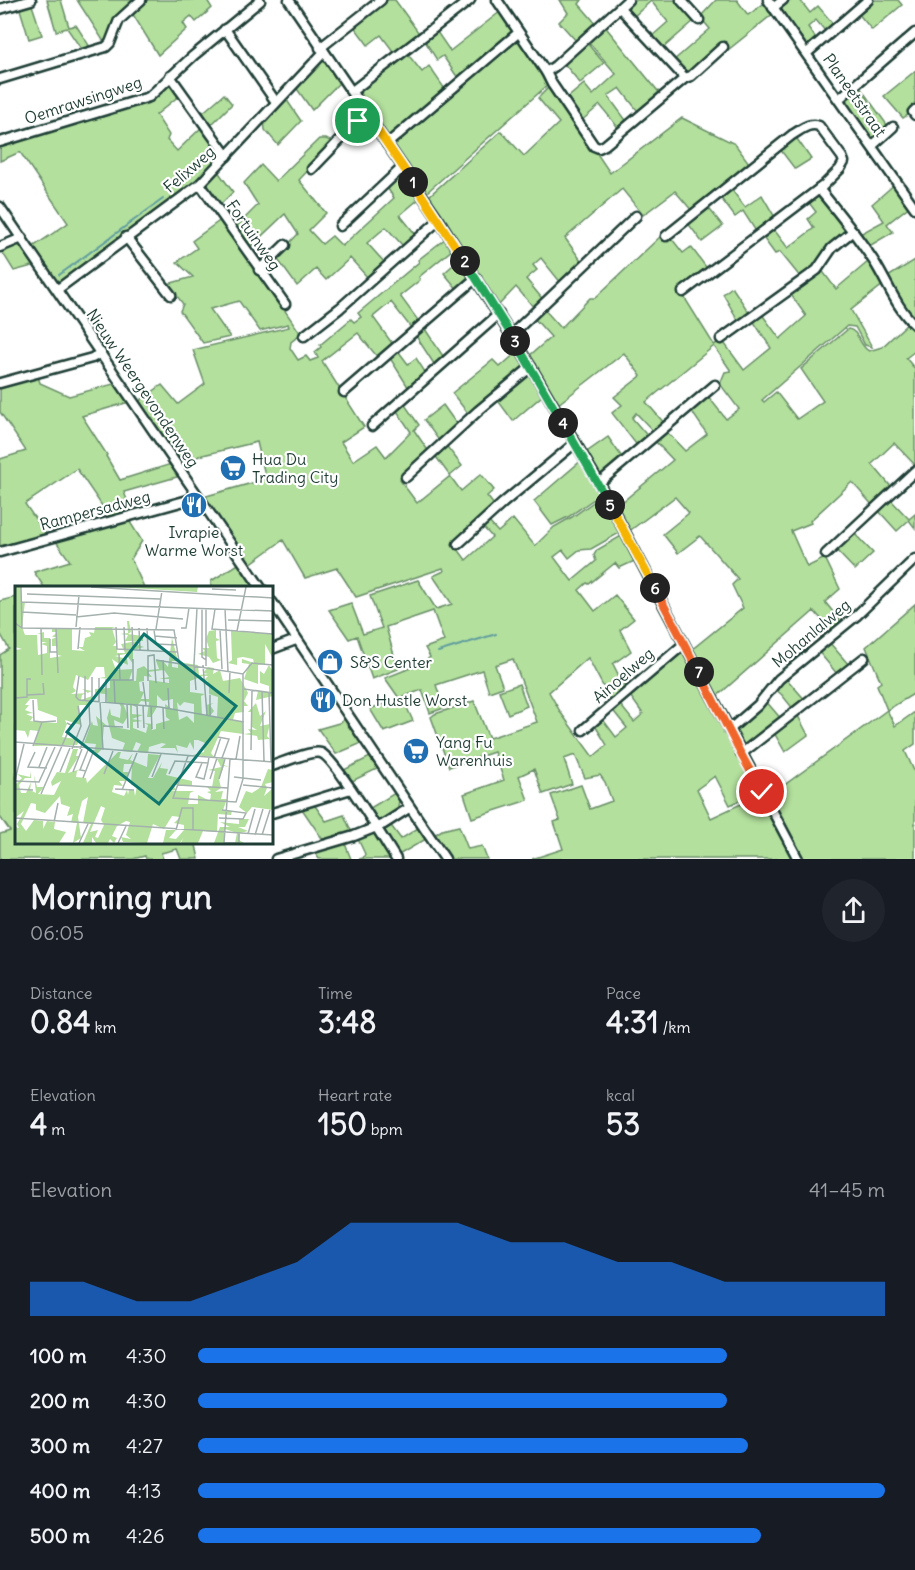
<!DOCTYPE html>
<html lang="en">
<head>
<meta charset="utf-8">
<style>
	body { margin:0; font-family:Delius,sans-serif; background:#20242c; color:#f1f3f6; height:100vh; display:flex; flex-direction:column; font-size:22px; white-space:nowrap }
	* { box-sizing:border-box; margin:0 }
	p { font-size:20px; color:#9ea1a6 }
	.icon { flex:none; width:33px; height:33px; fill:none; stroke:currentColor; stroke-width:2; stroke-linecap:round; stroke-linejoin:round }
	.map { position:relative; height:859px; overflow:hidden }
	.side { display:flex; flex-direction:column; background:#171b24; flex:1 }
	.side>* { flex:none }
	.pin { position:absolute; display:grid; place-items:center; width:51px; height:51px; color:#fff; margin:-26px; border:3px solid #fff; border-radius:50%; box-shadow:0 2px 6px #0007 }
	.km { position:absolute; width:30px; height:30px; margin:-15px; border-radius:50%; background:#222; color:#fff; font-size:16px; line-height:30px; text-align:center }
	.round { display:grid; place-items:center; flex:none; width:63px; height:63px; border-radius:32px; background:#20242c }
	.head { display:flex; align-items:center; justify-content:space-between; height:102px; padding:0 30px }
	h1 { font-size:33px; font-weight:700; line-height:45px }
	.stats { display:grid; grid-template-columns:repeat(3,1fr); gap:9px; height:102px; padding:6px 30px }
	.stats div { display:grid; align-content:center }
	.stats b { font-size:30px; font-weight:700 }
	.stats small { font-size:16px; font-weight:400 }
	.stats p { font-size:16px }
	.chart { height:168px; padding:12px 30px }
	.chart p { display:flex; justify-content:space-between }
	.chart svg { width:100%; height:108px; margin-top:6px; fill:#1a73e8; opacity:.7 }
	ul { padding:0 30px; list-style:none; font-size:20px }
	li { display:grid; grid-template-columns:96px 72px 1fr; align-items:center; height:45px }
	li i { height:15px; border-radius:8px; background:#1a73e8 }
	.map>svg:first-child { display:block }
</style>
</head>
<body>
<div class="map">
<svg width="915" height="859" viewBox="0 0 915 859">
	<rect width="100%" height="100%" fill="#fff"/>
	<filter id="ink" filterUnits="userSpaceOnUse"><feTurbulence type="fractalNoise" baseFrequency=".0167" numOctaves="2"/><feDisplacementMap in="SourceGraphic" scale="12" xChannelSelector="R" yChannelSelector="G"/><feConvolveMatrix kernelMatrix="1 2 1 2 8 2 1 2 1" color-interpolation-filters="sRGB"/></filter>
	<g filter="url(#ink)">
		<g fill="#b3e09d" stroke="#698e68" stroke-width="1.5">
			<path d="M47 0H61L69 27 76 25 92 50 84 53 67 28 56 31Z"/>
			<path d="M77 0H136L106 45Z"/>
			<path d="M147 0H207L212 8 196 22 191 16 183 23 187 29 158 55 132 13Z"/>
			<path d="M385 0H395L421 36 396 55 381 35 368 45 353 25Z"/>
			<path d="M560 0H582L579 4 598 26 578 43 559 22 568 13Z"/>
			<path d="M630 0H678L695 20 662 49 651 37 668 22 651 1 632 18 623 9Z"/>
			<path d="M716 0H737L748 15 766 2 774 13 728 50 724 45 685 76 673 61 710 29 700 17Z"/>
			<path d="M786 0H800L810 13 818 6 834 25 826 32 816 20 808 27 818 41 807 48 805 47 778 10V7Z"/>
			<path d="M871 0H898L902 5 872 30 857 12Z"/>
			<path d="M31 2 42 35 29 39 19 6Z"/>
			<path d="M501 11 512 29 511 35 460 81 443 56 437 60 423 38 435 29 450 51Z"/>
			<path d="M603 24 662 96 640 114 620 88 608 96 628 123 620 130 600 105 580 122 565 100 584 84 593 95 616 74 587 40Z"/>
			<path d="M517 38 550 83 425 194 392 146 394 142Z"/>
			<path d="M586 42 604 63 580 83 562 61Z"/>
			<path d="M406 52 422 72 429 66 447 92 388 140 356 94 357 89Z"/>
			<path d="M322 60 328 63 341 81 312 110 295 86Z"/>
			<path d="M915 71V110L903 118 884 96Z"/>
			<path d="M170 84 180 95 156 115 169 135 167 140 177 151 203 126 223 154 201 180 58 283 33 247 68 223 20 152 0 161V143L146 101Z"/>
			<path d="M551 85 610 173 682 118 735 144 752 167 693 212 675 191 643 215 622 189 565 238 583 263 561 283 541 258 533 265 537 270 526 279 545 302 536 310 516 287 497 307 428 197 501 131 524 156 559 123 538 98Z"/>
			<path d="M859 86 890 129 871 141 845 101 844 99Z"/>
			<path d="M224 94 232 104 209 127 200 115Z"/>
			<path d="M284 96 301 121 278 145 265 130 264 119Z"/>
			<path d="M795 136 811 159 795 169 779 148Z"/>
			<path d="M319 139H326L334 143 299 180 326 213 309 230 322 244 332 236 342 246 394 198 386 186 401 170 420 198 400 215 416 235 403 246 386 227 367 243 385 263 368 278 350 258 326 280 316 269 297 286 276 257 298 234 285 214 248 249 234 229 258 205 244 183 261 165 276 181Z"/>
			<path d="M217 170 233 192 218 207 204 187 205 183Z"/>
			<path d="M896 183 911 205 887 224 893 232 866 248 858 235 884 221 872 204Z"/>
			<path d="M731 189 745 207 762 195 776 219 757 233 743 211 735 217 720 197Z"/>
			<path d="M816 195H819L849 230 821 264 801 278 780 252 775 254 761 235 772 227 788 248 814 228 808 219 816 212 807 200Z"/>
			<path d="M707 206 723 226 702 242 687 222Z"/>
			<path d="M222 219 301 334 291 342 290 348 298 360 306 356 310 361 318 358 315 352 321 347 320 345 351 319 354 322 361 317 358 313 419 262 418 260 446 238 453 249 419 277 420 280 400 296 420 323 412 329 391 302 373 317 394 346 379 359 358 333 322 361 364 427 341 442 353 461 377 445 386 457 411 432 395 408 403 402 419 425 414 430 429 452 400 480 417 503 450 476 434 454 445 444 462 466 450 476 461 491 481 474 494 490 487 496 497 509 455 545 466 560 492 537 482 526 488 521 498 532 513 519 535 546 554 527 572 517 602 496 621 532 591 549 579 550 569 558 563 550 554 557 572 581 596 561 594 555 597 550 623 535 637 560 619 568 615 563 589 584 587 583 579 590 595 611 615 595 634 619 620 630 631 651 613 664 626 690 612 703 588 658 549 692 561 713 593 757 607 745 594 724 601 717 616 737 627 728 611 708 618 702 634 722 643 714 628 693 683 650 758 792 730 805 715 776 697 789 711 818 758 796 762 798 794 859H532L563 849 554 822 560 820 551 795 581 785 590 809 612 801 605 782 600 775 585 778 575 755 564 759 572 784 543 794 534 769 519 776 528 800 472 818 464 794 504 780 494 752 449 767 431 717 435 714 474 701 489 738 537 722 513 659 495 665 503 687 489 692 482 670 436 685 444 708 430 713 422 690 402 697 413 721 384 732 370 709 399 698 385 678 423 663 430 657 425 648 444 641 433 611 386 627 398 669 372 679 357 636 349 639 329 610 351 603 363 634 382 628 370 596 418 580 436 609 452 604 433 576 444 571 443 568 356 597 337 568 305 578 283 540 250 564 203 497 266 479 257 442 199 456 183 467 138 402 162 385 178 404 205 384 193 350 289 327 288 324 260 331 239 301 210 309 230 337 203 343 180 311 183 304 168 284 193 277 177 262 197 248 192 241Z"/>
			<path d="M662 235 668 242 672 239 683 253 691 247 709 271 681 292 714 345 722 340 744 370 771 348 752 319 761 313 780 339 806 316 789 292 821 269 836 289 869 261 884 284 851 310 872 347 865 345 855 327 847 326 762 400 764 402 776 392 797 419 823 401 801 369 848 329C859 330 859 346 869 351L882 347 907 324C915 329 915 341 915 351L906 358 915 369V465L894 443 872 464 893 489 874 507 852 482 810 521 811 523 791 531 807 567 825 558 840 589 825 602 843 624 833 632 814 611 715 698 690 651 743 608 732 585 738 579 700 536 678 553 663 534 689 513 675 497 628 532 615 508 673 460 654 440 665 430 685 451 707 434 690 409 707 395 726 419 739 409 720 384 725 372 731 371 714 346 646 402 665 424 655 433 636 413 632 418 650 439 639 448 612 413 622 405 614 397 641 376 624 353 557 405 528 357 551 337 534 318 544 309 561 328 590 298H595Z"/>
			<path d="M19 244 22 246 36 265 14 271 1 250Z"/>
			<path d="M460 259 472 277 458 290 444 273Z"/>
			<path d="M915 260V317L911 318 886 278Z"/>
			<path d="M732 287 750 314 739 322 723 294Z"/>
			<path d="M423 326 445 359 436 367 414 333Z"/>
			<path d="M396 348 408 364 416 358 427 375 410 390 388 355Z"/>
			<path d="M518 351 526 365V368L470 416 452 393 493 360 500 367Z"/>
			<path d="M529 371 543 395 513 421 496 398Z"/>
			<path d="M38 376 40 383 69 396 117 383 129 402 82 416 107 455 106 456 120 480 171 464 180 476 124 492 132 513 111 519 77 469 25 504 47 536 0 549V459L26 451 0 412V387Z"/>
			<path d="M443 405 458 426 440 442 424 420Z"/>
			<path d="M608 437 624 460 600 479 584 454Z"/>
			<path d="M582 460 601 494 568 517 552 525 534 501Z"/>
			<path d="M889 498 909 519 915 514V528L909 520 897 531 877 509Z"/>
			<path d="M128 519 142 541 131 559 144 587H44L34 572 70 561 55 540Z"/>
			<path d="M853 532 873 553 855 570 835 549Z"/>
			<path d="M240 563 257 587H211V581Z"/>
			<path d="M16 597V843H207L196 845 199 859H181L177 849 161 853 163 859H146L145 856 133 859H0V834L10 831 0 817V655L9 649 0 633V601Z"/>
			<path d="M915 604V693L887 710 895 726 915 712V744L905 751 915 773V859H801L768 797 887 710 877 685 881 682 866 647Z"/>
			<path d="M829 642 849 665 838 675 818 651Z"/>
			<path d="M785 677 806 701 794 710 782 695 774 688Z"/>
			<path d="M519 684 527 706 508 714 499 691Z"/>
			<path d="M765 700 782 720 743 751 733 732 737 726Z"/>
			<path d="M796 712 808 735 785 752 773 731Z"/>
			<path d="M345 719 362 743 336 754 318 729 339 723Z"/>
			<path d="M372 756 379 768 348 783 340 772Z"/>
			<path d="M395 793 399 800 397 813 379 824 367 810Z"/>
			<path d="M313 803 326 821 344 815 353 835 325 843 300 806Z"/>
			<path d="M389 823 401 839 418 828 426 839 397 856 382 831Z"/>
			<path d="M459 826 468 849 482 846 487 859H450L434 835 442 830Z"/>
			<path d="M376 831 395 859H359L363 858 365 854 357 837Z"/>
			<path d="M344 841 351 859H319L313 850Z"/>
		</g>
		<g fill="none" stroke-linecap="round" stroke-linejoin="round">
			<g stroke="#609d9f" stroke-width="2">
				<path d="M59 275 163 199"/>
				<path d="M438 652 496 634"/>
			</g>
			<defs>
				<g id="minor">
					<path d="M289 0 439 220 531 367 599 483 798 859"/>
					<path d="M497 0 546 72 555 66 628 0"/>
					<path d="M681 0 699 20"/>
					<path d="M768 0 915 208"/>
					<path d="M620 8 685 78"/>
					<path d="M773 8 783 0"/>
					<path d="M0 9 31 0"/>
					<path d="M225 29 276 102"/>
					<path d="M320 48 381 0"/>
					<path d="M807 53 868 0"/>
					<path d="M546 72 552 84 594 146 599 148 605 145 685 78 691 76 723 47"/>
					<path d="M170 76 227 156"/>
					<path d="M0 79 106 47 110 43 119 20 141 0"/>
					<path d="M351 92 470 0"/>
					<path d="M839 99 915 33"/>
					<path d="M915 110 913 112 915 115"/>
					<path d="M0 142 149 97 193 56 260 1"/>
					<path d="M387 144 518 33"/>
					<path d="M872 146 893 127"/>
					<path d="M312 169 366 113"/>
					<path d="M200 184 285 304"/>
					<path d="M819 189C839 213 858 237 875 263 888 284 897 309 915 325"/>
					<path d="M0 207 261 588"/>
					<path d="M340 226 403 167"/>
					<path d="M666 236 792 135C801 130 809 122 819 126L842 157 844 162 840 169 823 186 683 292"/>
					<path d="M126 237 171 295"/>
					<path d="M0 247 22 238"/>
					<path d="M259 270 285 245"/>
					<path d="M58 289 200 184 324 52"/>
					<path d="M511 335 636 216"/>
					<path d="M304 336 340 308 439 220"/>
					<path d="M721 339 817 270 832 248 853 231"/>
					<path d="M0 383 92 358 101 353"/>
					<path d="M344 392 476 278"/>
					<path d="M372 426 499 314"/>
					<path d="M406 477 478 411 531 367"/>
					<path d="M599 483 715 385"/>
					<path d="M458 544 503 503 575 443"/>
					<path d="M0 552 188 500 197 495"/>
					<path d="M826 554 915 471"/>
					<path d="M272 602 445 859"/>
					<path d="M272 649 296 640"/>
					<path d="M583 730 684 644"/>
					<path d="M729 730 758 705 779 679 856 616 915 559"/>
					<path d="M741 754 864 658"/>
					<path d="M272 766C282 763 311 750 321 753 334 757 386 843 396 859"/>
					<path d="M272 813 351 789"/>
					<path d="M276 859 354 836 384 824 409 808"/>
				</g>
			</defs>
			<use href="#minor" stroke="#1f3d34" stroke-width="13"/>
			<use href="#minor" stroke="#fff" stroke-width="8"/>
		</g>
	</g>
	<g fill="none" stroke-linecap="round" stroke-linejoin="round" filter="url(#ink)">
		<defs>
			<path id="split-1" d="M358 121 366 113 413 182"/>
			<path id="split-2" d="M413 182 465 261"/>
			<path id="split-3" d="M465 261 515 341"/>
			<path id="split-4" d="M515 341 563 423"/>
			<path id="split-5" d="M563 423 610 505"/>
			<path id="split-6" d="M610 505 655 588"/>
			<path id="split-7" d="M655 588 699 672"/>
			<path id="split-8" d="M699 672 742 756"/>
			<path id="split-9" d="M742 756 762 792"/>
		</defs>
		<use href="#split-1" stroke="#fff" stroke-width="12"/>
		<use href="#split-2" stroke="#fff" stroke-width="12"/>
		<use href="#split-3" stroke="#fff" stroke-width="12"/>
		<use href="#split-4" stroke="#fff" stroke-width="12"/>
		<use href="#split-5" stroke="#fff" stroke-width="12"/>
		<use href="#split-6" stroke="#fff" stroke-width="12"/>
		<use href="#split-7" stroke="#fff" stroke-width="12"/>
		<use href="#split-8" stroke="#fff" stroke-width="12"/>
		<use href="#split-9" stroke="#fff" stroke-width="12"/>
		<use href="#split-1" stroke="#f5b400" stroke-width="8"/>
		<use href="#split-2" stroke="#f5b400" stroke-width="8"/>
		<use href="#split-3" stroke="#22a559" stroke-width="8"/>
		<use href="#split-4" stroke="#22a559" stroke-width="8"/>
		<use href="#split-5" stroke="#22a559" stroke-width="8"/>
		<use href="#split-6" stroke="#f5b400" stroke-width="8"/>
		<use href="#split-7" stroke="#f0652b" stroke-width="8"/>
		<use href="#split-8" stroke="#f0652b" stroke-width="8"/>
		<use href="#split-9" stroke="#f0652b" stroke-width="8"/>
	</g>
	<defs>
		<symbol id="supermarket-disc" viewBox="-11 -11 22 22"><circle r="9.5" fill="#1f6fb2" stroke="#fff"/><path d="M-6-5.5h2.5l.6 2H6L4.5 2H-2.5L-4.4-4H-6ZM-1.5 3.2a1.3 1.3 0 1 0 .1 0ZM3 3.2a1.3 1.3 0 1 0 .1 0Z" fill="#fff"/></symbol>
		<symbol id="restaurant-disc" viewBox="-11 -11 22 22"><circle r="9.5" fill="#1f6fb2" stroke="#fff"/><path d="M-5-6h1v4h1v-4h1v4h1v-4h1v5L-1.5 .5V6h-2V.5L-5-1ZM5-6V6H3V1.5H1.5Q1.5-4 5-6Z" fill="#fff"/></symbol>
		<symbol id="shop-disc" viewBox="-11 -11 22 22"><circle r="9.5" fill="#1f6fb2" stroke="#fff"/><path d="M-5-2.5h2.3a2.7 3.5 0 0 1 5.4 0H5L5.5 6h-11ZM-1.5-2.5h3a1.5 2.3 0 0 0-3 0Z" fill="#fff"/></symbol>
	</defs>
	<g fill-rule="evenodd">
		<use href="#supermarket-disc" x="218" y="453" width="30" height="30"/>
		<use href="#restaurant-disc" x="179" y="490" width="30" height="30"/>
		<use href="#shop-disc" x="315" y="647" width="30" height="30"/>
		<use href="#restaurant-disc" x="308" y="685" width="30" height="30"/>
		<use href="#supermarket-disc" x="401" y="736" width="30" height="30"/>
	</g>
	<g text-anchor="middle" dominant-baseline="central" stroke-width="4.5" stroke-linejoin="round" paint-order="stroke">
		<g font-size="16" fill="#1f3d34" stroke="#fff">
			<text transform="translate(855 95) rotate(55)">Planeetstraat</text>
			<text transform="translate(83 100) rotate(-18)">Oemrawsingweg</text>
			<text transform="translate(189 169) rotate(-41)">Felixweg</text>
			<text transform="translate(254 235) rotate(55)">Fortuinweg</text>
			<text transform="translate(143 388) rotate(56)">Nieuw Weergevondenweg</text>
			<text transform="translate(95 510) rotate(-15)">Rampersadweg</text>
			<text transform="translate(811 633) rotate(-40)">Mohanlalweg</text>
			<text transform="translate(623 675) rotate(-41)">Ainoelweg</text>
		</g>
		<g font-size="16" fill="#1f3d34" stroke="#fff" text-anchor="start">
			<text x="252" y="459">Hua Du<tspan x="252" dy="18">Trading City</tspan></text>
			<text x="194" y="532" text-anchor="middle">Ivrapie<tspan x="194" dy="18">Warme Worst</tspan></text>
			<text x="350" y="662">S&amp;S Center</text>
			<text x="342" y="700">Don Hustle Worst</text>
			<text x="436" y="742">Yang Fu<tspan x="436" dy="18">Warenhuis</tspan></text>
		</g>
	</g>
	<g transform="translate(15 586)">
		<rect width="258" height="258" fill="#fff"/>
		<path d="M0 1H6V16H10L7 41 10 49H22L23 69 32 67V60L26 58 32 56H26V48H22L29 46V52H35V72L47 70 43 69 42 60H37V53L42 51H37L42 46H37V42H57V64L70 65 63 61H68L70 52 76 50 74 46 79 47 80 41H101L97 42 101 56 98 60H102V67H110L106 58 121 55H110L113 49 105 48 113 47 112 35H114L116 46 113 48 128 50V55H121V58L129 61 118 64V78L111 68 100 70 112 73 113 79 107 76V80L97 73 101 84 118 83 114 94 121 95 122 83 129 80 133 84 144 83 141 75 147 74 153 81 157 52 163 75H157V81L163 82V76L183 79 184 89 193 88 188 87 193 81 199 82 198 88 205 84 208 95 225 92 233 107 229 115 233 120H229V126L220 127 218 134 228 136 229 148 236 147 233 143 242 144 237 141V126H233L241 117 245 130 251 125 245 140 255 138 252 150 255 153 243 154 242 150 206 145 196 167 199 171 178 169 189 166 190 157 183 154H179V164L175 156 172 162 161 159 163 167 160 162H145L151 158 147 157 134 161 133 167 122 166 126 158 121 156 117 166 107 165 110 157 97 152 92 132 95 122 96 129 105 132 106 121 104 117 92 116 91 108 80 107V103L95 102V93L84 92 90 91 89 81H81L73 94 61 89 58 101 61 105 56 108 73 107 67 103 77 105 67 109 66 114 77 110 74 119H64L66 139 50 134 52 138 47 151 60 153 64 155 62 159 19 160 23 145 15 144 13 152 10 145 0 144V64L7 63 0 61ZM149 84 154 91 144 93H154V97L134 94V113H126L129 106 125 105 124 96 129 95V90L137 91 133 86ZM188 90H193L189 94 193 95 189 98 194 99V108L203 111 202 131 195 130 199 125 195 119 199 117 191 119 192 130 187 129 186 110 190 108 175 106V95ZM142 109 148 115 158 113V124L150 118 151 131 155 134 141 138 133 133 141 138V143L137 144V138L129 137 133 139 131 147 118 142V136L128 135 117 133 128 129 117 128V119L121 121 126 115 134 116 132 131H136L142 121ZM15 113H22L23 124 42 131V137L15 135 18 131 11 128 18 127 10 124 14 119H10ZM162 116 165 120 169 116 179 118V137L172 130 164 134ZM108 117 115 118V144L100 141 99 134 108 138 113 130ZM100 1H183L182 6ZM201 44V52L205 54 201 55 202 72 206 74 198 77 194 71 183 68 190 65 187 62H194L191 53 194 45ZM216 45 256 48 257 71 250 58V78L243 79V98L229 93 234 78 227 77V73L239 77 238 73 228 71 222 72V79L213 77 217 74ZM254 79 258 86V110L241 114 243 105 254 106V100L245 97V85L249 88ZM81 130 92 140H89L87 163 82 168 79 167 81 158 70 157 67 163 77 135 78 139 83 140ZM58 163H63L61 170H64L53 187 69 182 62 185 61 191 71 192 72 197 103 166H106L104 172 113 174 118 167 115 174 132 181 133 168 145 169 133 192H138L147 176 145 182 153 183 151 189 177 195V199H158L161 204 155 205H179L175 207 173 218H183V209L195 215 196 208 192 206 196 205 192 201H197L200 185 193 184 206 181 202 173H210L209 179 214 181 209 180 204 193 206 202 200 206 208 205 206 213H212L208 224 217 225 216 229 203 228 202 246 188 245 183 257H166L168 252 165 257H148L151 244H161L154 252 161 253 169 244V239L159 237 165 231 157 230 149 243 138 238 132 257 108 256 106 251 116 253 111 249 115 236 111 235 102 240 97 250 102 252 99 257 95 253 93 257H81L77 251V257H68L76 238 68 237 73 211 67 215 63 231 66 252 58 257 62 237 56 236 58 228 52 230 55 221 46 218 45 210 30 227 21 224V218L16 217 6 238 11 245 19 234 28 235V243L32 235 40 236 39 243 51 246 44 257H0V241L4 242 2 238 9 225 0 232V199L7 192 2 188 15 191 16 185V192H10L4 199 6 207H11L16 196 15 204 21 207 19 189 22 201H29L23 208 39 209 46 195 37 200 36 196 42 186 50 187ZM109 178H117L116 199 122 200 120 210 119 204H114L113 209 112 204 109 210 97 206 99 199 108 200 104 195H110L114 186H108ZM86 220 90 222 86 234 89 239 83 252 80 251 83 244 75 246ZM253 183 258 184V196L250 198 252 202 249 210 258 202V224L237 221 232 227 224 221 231 205 237 207 246 201ZM224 233H234L230 241H223L233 245 225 247 224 254 229 257H220L222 247 210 243 209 257H199L205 241H215L205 236 224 238Z" fill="#b3e09d" fill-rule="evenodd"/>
		<path fill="none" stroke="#a5b1ae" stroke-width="1.5" d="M6 1 7 42M76 1 258 12M197 3 221 4M12 8 145 13M7 16 258 25M187 22V71L191 74M200 23 197 43 258 48M210 23 213 85M7 26 61 29M61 31 99 27 168 33M213 34 258 35M0 37 7 42 159 44 164 75M61 41 64 9M101 41 102 63 162 66M109 41 110 63M117 41 118 64M26 42 27 89M41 42 43 87M124 42 125 64M132 42 133 64M166 42H171L174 22M141 43 147 5M139 44 141 58 162 59M205 44 207 83M222 45 231 1M140 50 162 52M35 53V66H42M63 63 65 41M141 74 228 88 237 77 258 79M148 74 149 97M179 78 182 22M179 78 181 104M188 79 192 129M191 80V22M64 90 61 111 64 114 145 121 229 136M70 90V115M84 92V116M99 93 100 117M105 94H118V73M133 95V70L139 69 141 97M128 96 131 119M153 102 154 123M229 103 258 107M247 105 249 175M214 107 215 85M254 107 256 176M12 109 29 108 28 97M195 109V130M0 112 12 111V93H16M18 114 19 135 27 136M77 115V91M85 116 88 164M91 116V94H105L104 68M112 118 113 142M122 119 123 142M128 119 129 142M136 120 137 143M148 122 149 143M88 140 108 141M203 151 214 153 207 172M0 156 258 176M18 160 27 136 41 135M57 163 66 140 63 120M65 163 75 138 74 119M236 164 237 104M20 166 13 181 32 182M173 170 158 212 221 216 228 193V88M199 172 206 151M221 173 225 150M187 177 181 191 189 193 193 177M24 181 32 161M71 185 65 184 73 164M45 186 55 162M58 186 67 163M89 188 98 165M154 188 160 175 193 177 194 171M137 191 146 168M219 191 246 194M68 192 79 164M195 193 202 172M204 193 210 173M0 194 9 158M0 195 24 196 40 161M163 199 213 202M228 199 258 202M0 203 18 204M100 203 119 204M107 204 122 167M26 208 56 139 52 137M0 232 258 249M204 232 228 233 231 227 207 224M39 236 43 217M161 244 167 222H178V245M233 248 240 223M240 249 248 223M247 249 255 224M64 257 73 238M103 257 111 240M209 257 215 173M209 257H224V248"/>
		<path fill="#0f766e" fill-opacity="0.15" stroke="#0f766e" stroke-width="3" d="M129 48 221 120 144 218 52 146Z"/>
		<rect width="258" height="258" fill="none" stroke="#1f3d34" stroke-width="3"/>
	</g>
</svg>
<div class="pin" style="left:358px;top:121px;background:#1e9e55"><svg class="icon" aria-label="arrive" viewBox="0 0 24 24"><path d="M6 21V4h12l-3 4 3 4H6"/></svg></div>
<div class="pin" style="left:762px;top:792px;background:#d93025"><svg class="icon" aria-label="check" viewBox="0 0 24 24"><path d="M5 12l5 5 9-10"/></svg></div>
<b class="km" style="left:413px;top:182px">1</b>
<b class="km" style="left:465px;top:261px">2</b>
<b class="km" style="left:515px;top:341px">3</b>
<b class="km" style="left:563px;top:423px">4</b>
<b class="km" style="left:610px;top:505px">5</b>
<b class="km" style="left:655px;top:588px">6</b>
<b class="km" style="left:699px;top:672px">7</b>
</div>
<section class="side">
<div class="head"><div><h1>Morning run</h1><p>06:05</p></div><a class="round"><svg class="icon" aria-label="share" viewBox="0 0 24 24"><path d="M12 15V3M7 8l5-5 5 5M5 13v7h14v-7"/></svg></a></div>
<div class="stats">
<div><p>Distance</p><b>0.84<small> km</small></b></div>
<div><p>Time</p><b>3:48</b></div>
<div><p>Pace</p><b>4:31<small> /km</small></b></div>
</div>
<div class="stats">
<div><p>Elevation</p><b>4<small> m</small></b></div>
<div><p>Heart rate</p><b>150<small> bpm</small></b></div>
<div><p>kcal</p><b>53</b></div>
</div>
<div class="chart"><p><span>Elevation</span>41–45 m</p>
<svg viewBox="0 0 160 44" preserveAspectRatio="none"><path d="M0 44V30L10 30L20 38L30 38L40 30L50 22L60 6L70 6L80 6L90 14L100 14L110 22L120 22L130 30L140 30L150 30L160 30V44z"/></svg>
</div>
<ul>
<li><b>100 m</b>4:30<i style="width:77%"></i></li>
<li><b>200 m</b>4:30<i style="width:77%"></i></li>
<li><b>300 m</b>4:27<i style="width:80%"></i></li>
<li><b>400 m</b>4:13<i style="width:100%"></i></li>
<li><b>500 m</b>4:26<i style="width:82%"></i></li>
</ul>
</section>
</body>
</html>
